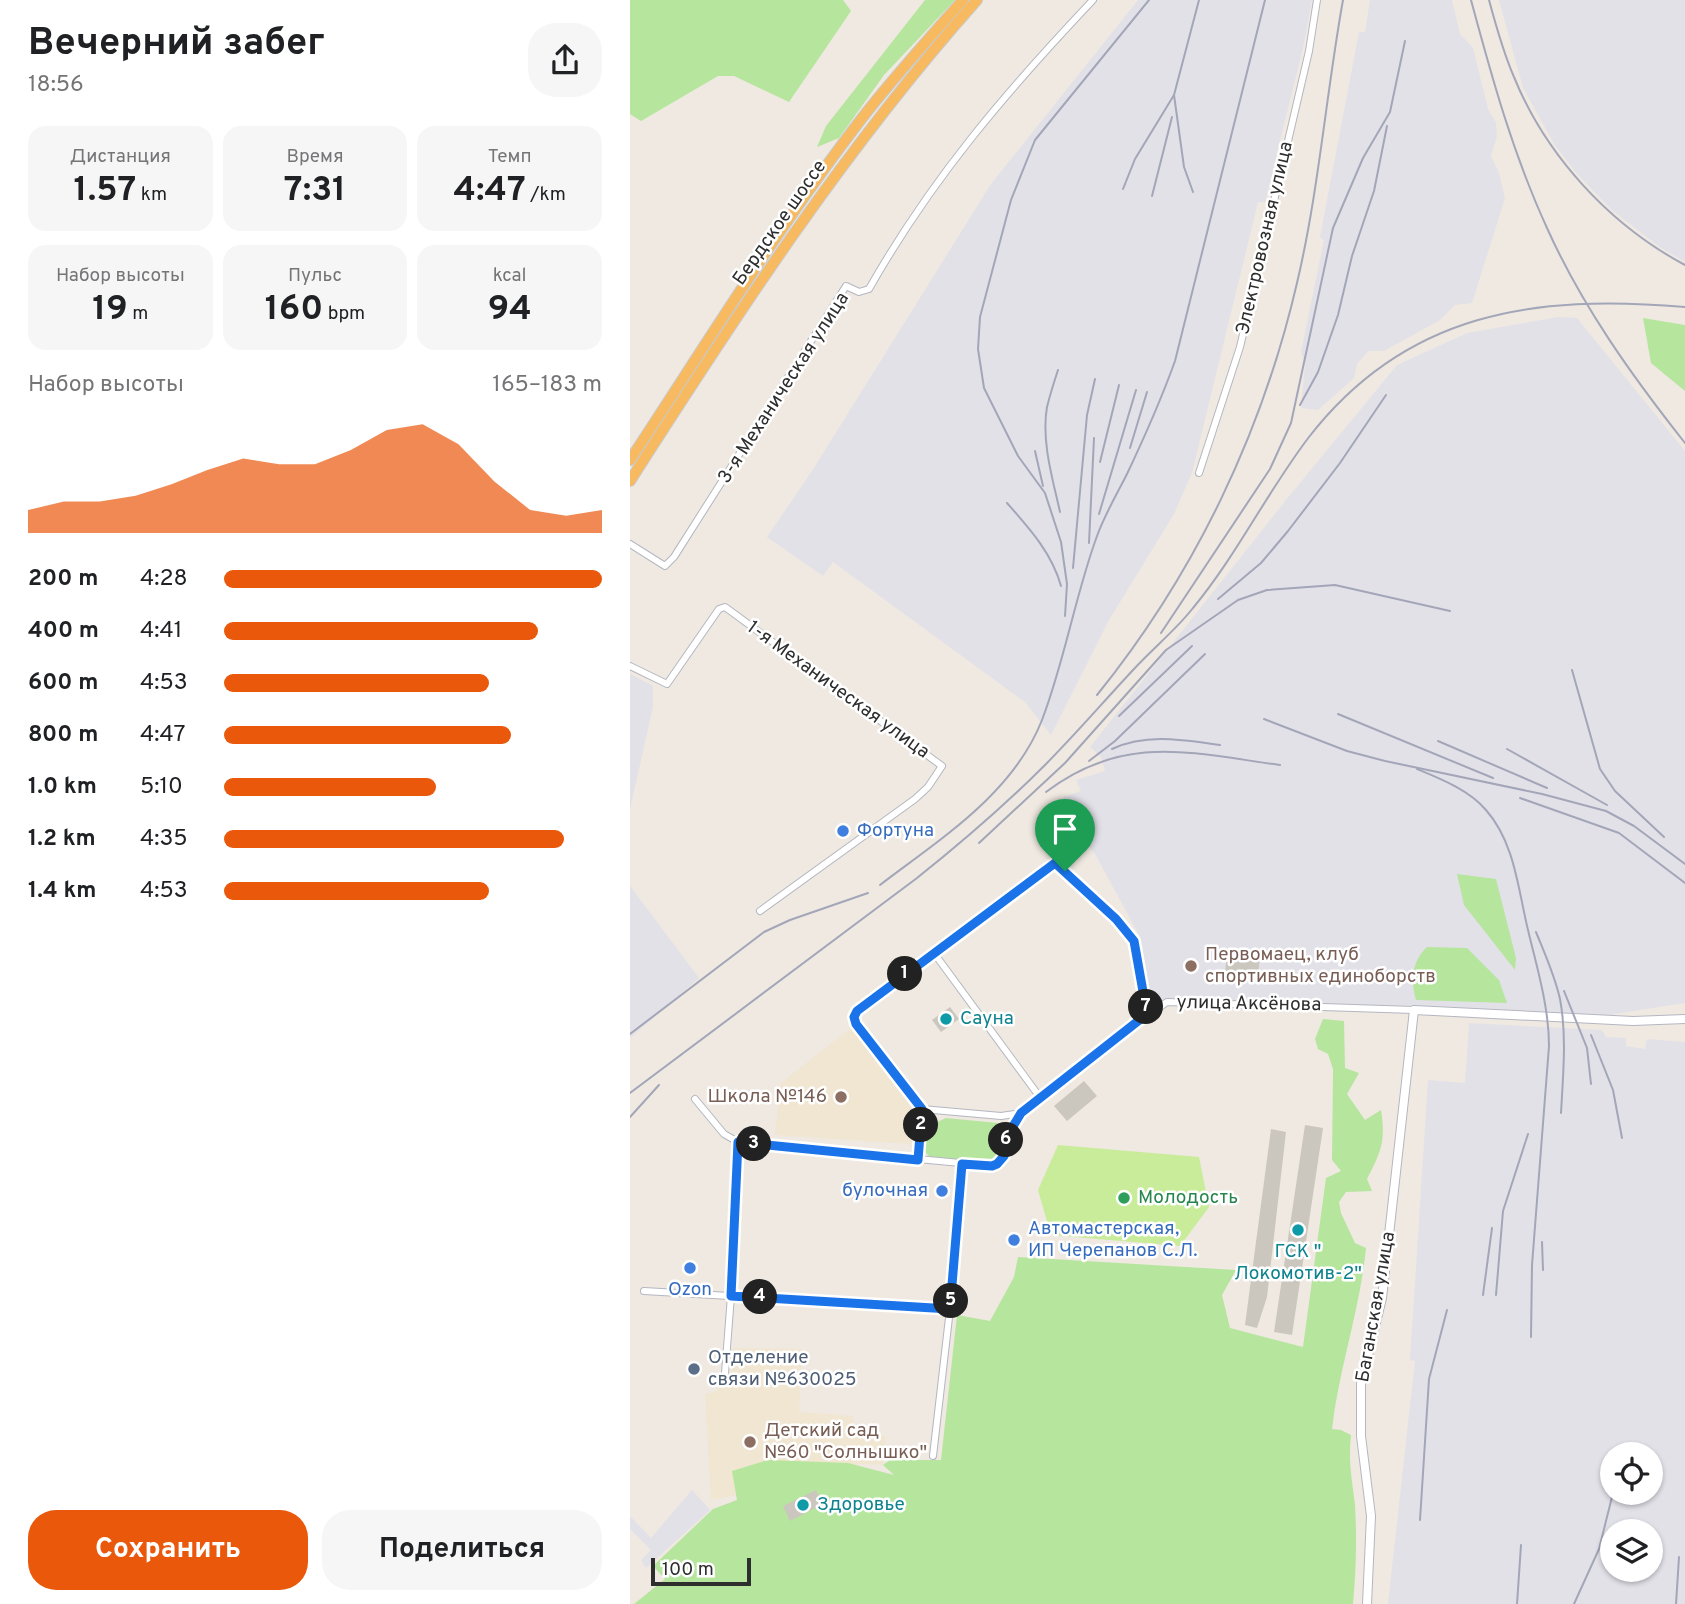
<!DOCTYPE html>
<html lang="ru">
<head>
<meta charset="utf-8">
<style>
	body { margin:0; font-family:Overpass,sans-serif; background:#f6f6f6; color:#202124; height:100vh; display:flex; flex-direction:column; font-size:26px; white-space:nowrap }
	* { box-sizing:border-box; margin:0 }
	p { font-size:23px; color:#757577 }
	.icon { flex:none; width:38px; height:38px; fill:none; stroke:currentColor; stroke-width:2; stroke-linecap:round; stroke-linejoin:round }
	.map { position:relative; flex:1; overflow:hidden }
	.sheet { display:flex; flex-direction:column; background:#fff; width:630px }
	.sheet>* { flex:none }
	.buttons { position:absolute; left:970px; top:1442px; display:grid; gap:14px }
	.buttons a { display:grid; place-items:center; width:63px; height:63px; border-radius:50%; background:#fff; box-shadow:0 2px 5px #0004; font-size:35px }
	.scale { position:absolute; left:21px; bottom:18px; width:100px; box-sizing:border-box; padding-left:7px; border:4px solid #2e2e2e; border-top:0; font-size:19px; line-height:24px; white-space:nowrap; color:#2e2e2e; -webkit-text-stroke:5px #fff; paint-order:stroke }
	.pin { position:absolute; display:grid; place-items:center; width:60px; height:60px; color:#fff; margin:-72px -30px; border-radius:50% 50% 50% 0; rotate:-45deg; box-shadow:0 0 7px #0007 }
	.pin .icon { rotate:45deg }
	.km { position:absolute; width:35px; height:35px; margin:-18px; border-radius:50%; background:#222; color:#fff; font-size:19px; line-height:35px; text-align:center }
	.round { display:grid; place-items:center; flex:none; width:74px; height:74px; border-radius:28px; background:#f6f6f6 }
	.headline { display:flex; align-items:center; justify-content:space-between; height:119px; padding:0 28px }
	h1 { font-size:38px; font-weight:700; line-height:52px }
	.figures { display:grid; grid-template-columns:repeat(3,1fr); gap:10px; height:119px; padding:7px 28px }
	.figures div { display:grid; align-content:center; border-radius:18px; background:#f6f6f6; text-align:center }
	.figures b { font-size:35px; font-weight:700 }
	.figures small { font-size:19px; font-weight:400 }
	.figures p { font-size:19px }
	.chart { height:196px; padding:14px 28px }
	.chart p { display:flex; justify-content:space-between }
	.chart svg { width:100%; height:126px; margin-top:7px; fill:#ea580c; opacity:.7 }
	.button { display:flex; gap:14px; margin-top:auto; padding:14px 28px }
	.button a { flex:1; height:80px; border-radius:28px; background:#ea580c; color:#fff; font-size:28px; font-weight:700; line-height:80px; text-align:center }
	.button a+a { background:#f6f6f6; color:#202124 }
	ul { padding:0 28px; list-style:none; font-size:23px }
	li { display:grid; grid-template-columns:112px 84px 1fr; align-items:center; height:52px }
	li i { height:18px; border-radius:9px; background:#ea580c }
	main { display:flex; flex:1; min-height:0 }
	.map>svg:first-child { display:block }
</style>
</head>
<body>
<main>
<section class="sheet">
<div class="headline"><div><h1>Вечерний забег</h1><p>18:56</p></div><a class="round"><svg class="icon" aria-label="share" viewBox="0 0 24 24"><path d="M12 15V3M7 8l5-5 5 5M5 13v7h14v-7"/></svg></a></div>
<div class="figures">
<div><p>Дистанция</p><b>1.57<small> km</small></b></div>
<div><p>Время</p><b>7:31</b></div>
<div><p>Темп</p><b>4:47<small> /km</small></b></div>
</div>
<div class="figures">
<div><p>Набор высоты</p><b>19<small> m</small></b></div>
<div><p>Пульс</p><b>160<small> bpm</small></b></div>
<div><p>kcal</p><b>94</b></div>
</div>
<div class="chart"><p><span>Набор высоты</span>165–183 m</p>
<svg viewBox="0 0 160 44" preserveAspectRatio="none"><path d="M0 44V36L10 33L20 33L30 31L40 27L50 22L60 18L70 20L80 20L90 15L100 8L110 6L120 13L130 26L140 36L150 38L160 36V44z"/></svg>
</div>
<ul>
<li><b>200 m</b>4:28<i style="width:100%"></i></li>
<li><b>400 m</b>4:41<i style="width:83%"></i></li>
<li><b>600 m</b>4:53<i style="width:70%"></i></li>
<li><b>800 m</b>4:47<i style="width:76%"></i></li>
<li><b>1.0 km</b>5:10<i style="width:56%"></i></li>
<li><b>1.2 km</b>4:35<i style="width:90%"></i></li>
<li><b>1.4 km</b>4:53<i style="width:70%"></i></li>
</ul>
<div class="button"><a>Сохранить</a><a>Поделиться</a></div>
</section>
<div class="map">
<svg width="1055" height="1604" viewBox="0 0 1055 1604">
	<rect width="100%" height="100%" fill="#efe9e1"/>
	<g fill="#e3e1e8" fill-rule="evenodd">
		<path d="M508 0H682L673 48 635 202H628L562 473 544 514 479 620 421 735 395 702 203 562 193 576 137 537 182 471 361 184Z"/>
		<path d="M740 0H822L830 34 843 48 858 109 866 123 867 136 861 156 869 173 875 198 842 303 825 305 810 320 754 351H738L727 364 724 378 688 410 671 408 675 365 671 352 694 240 690 237 729 32H735Z"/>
		<path d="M869 0H1055V262L1031 248 983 211 947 174 924 144 893 88Z"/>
		<path d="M928 317 947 318 1055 451V1003L978 1015 796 1006 517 1001 509 935 465 854 429 809 434 797 451 791 446 780 475 771 471 757 460 747 656 500 767 365 837 333Z"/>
		<path d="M0 674 23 686V707L0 809Z"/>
		<path d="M0 886 69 978 0 1038Z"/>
		<path d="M839 1023 972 1030 976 1037 996 1038V1046L1015 1049 1017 1039 1055 1042V1604H758L785 1361 780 1360 798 1080 835 1083ZM982 1454H1020V1493H982ZM982 1531H1020V1570H982Z"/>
		<path d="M62 1490 80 1510 16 1568 11 1560 21 1550 0 1529V1516L21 1538Z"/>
	</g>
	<g fill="#f0e6d1">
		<path d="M221 1028 283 1110 281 1144 145 1135 150 1084Z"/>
		<path d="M103 1348 172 1349 169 1412 223 1416 222 1435 256 1436 253 1465 227 1464 226 1472 81 1500 75 1394 87 1391 89 1381 101 1376Z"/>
	</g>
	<g fill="#b6e59e">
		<path d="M0 0H213L221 11 159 102 104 76H88L11 121 0 114Z"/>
		<path d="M295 0H325L254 75 209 138 187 147 196 126Z"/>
		<path d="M1013 318 1055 325V391L1021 363Z"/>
		<path d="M827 874 866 879 886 958 885 970 834 905Z"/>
		<path d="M797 947 837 948 869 980 877 1003 786 1000C780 980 782 961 797 947Z"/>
		<path d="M693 1019 714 1021 715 1068 729 1073 717 1094 735 1120 751 1110C756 1141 751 1152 737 1179L742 1191 716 1192 709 1202 711 1213 725 1243 736 1248C730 1310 709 1368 702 1429L711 1430 721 1435C718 1462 722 1479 725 1505 727 1539 726 1571 723 1604H4L35 1579 23 1566 83 1509 107 1500 102 1471 138 1460 218 1463 264 1475 253 1465 260 1460H311L327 1315 360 1321 384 1277 388 1257 606 1270 592 1295 600 1328 673 1347 696 1178 711 1171 702 1160 703 1069 698 1054 688 1049 685 1039Z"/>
		<path d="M316 1118 368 1123 374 1129 370 1155 359 1162 300 1157 294 1151 299 1126Z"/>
	</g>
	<path fill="#c9ec9a" d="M428 1145 569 1157 579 1207 550 1246 421 1235 408 1190Z"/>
	<g fill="#cbc7bf">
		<path d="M597 949 630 951 628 978 595 976Z"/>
		<path d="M320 1007 329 1019 311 1032 302 1020Z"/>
		<path d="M454 1081 467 1096 437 1121 424 1106Z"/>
		<path d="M675 1125 693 1128 662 1335 644 1332Z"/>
		<path d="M641 1129 656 1132 637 1297 627 1328 615 1325Z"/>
		<path d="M186 1490 193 1504 160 1521 153 1506Z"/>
	</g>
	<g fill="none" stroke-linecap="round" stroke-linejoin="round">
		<defs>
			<g id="minor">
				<path d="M569 473 610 347 679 51 687 0"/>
				<path d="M0 544 35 566 44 557 216 286 229 292 239 289C302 178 376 92 463 0"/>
				<path d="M0 666 37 684 89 609 95 607 312 766 298 787 285 799 130 911"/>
				<path d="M304 953 409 1096"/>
				<path d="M65 1099 94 1134 108 1142 362 1166 374 1156 379 1133 391 1113 457 1059 537 1002 784 1010"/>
				<path d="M292 1109 226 1024 224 1017 227 1011 425 863 486 919 504 941 517 1014"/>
				<path d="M288 1160 292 1109 371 1116 391 1113"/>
				<path d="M14 1291 320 1309"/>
				<path d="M95 1373 101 1296 108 1142"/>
				<path d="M303 1456 320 1309 333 1164"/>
			</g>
			<path id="tertiary" d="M737 1604 741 1516 731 1436V1384L752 1298 784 1010 1003 1021 1055 1019"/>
			<g id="trunk">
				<path d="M0 460C77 343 150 224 236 113 267 74 300 37 333 0"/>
				<path d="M0 481C107 314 215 148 347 0"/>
			</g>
		</defs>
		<use href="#minor" stroke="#b4b7c1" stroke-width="8"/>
		<use href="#tertiary" stroke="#b4b7c1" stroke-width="10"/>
		<use href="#trunk" stroke="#c9c9c9" stroke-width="12"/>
		<use href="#minor" stroke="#fff" stroke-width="6"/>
		<use href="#tertiary" stroke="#fff" stroke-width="8"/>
		<use href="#trunk" stroke="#f8ba60" stroke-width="10"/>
		<g stroke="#a3a6b8" stroke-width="2">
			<path d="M841 0C862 78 883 154 917 228 952 306 1002 376 1055 443"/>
			<path d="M859 0C866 26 873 52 884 77 916 156 980 225 1055 265"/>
			<path d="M544 95 554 167 563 192"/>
			<path d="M493 189 505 159 544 95 569 0"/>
			<path d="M522 196 542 117"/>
			<path d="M428 370C424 382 420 395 417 407 411 441 423 480 430 512"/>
			<path d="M670 405 688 372 708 315 722 256 744 191 757 126"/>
			<path d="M500 448 517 392"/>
			<path d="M405 451 413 486"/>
			<path d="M470 462 489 385"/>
			<path d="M377 503C399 528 422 553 431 586"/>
			<path d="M469 514 506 390"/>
			<path d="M459 543 464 438"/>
			<path d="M443 568 457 415 465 379"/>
			<path d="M588 599 631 563 658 531 710 463 756 395"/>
			<path d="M435 616 437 584 431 542 415 493 388 456 354 388 348 349 350 317 381 200 405 140 519 0"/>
			<path d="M531 633 640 469 661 423 703 228 733 158 760 112 775 41"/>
			<path d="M942 670 970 769 985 791 1034 837"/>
			<path d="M467 695C564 575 632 434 667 283 689 190 696 94 713 0"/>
			<path d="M708 714 863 778"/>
			<path d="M489 716 562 646"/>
			<path d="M634 719 717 751 755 761 912 794 976 811 1004 826 1055 864"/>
			<path d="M808 741 917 788"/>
			<path d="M482 749C517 733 553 740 590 745"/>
			<path d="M877 749 977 805"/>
			<path d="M459 761 485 741 575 654"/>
			<path d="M787 769C811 779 839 790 856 810 885 843 888 889 898 930 907 968 919 1007 919 1046L902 1265 901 1337"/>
			<path d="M416 792C494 733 561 753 650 765"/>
			<path d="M890 798 989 833 1055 883"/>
			<path d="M349 843 435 763 536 650 608 600 637 590 705 585 820 611"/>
			<path d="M250 885C310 839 383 794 412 720 435 660 445 596 467 536 475 514 487 494 497 474 515 436 531 400 545 361L635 0"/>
			<path d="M906 932C915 954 925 976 930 999 937 1036 933 1075 931 1113"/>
			<path d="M934 991 957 1048 961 1084"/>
			<path d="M0 1034 134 932 160 920 238 893"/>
			<path d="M961 1035 983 1090 992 1138"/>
			<path d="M0 1093 287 878C331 843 374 806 414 766 445 735 474 701 504 669 523 648 545 631 563 608 607 555 637 492 679 437 776 312 905 294 1055 307"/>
			<path d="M0 1117 29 1085"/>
			<path d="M912 1242 913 1270"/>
			<path d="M853 1295 862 1228"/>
			<path d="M866 1295 873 1211 898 1134"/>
			<path d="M790 1520 799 1379 817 1310"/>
			<path d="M887 1604 891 1545"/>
			<path d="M944 1604 969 1549 983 1493"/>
			<path d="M1046 1604 1049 1557"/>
		</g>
	</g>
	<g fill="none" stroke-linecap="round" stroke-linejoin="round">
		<defs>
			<path id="route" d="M425 863 486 919 504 941 517 1014 391 1113 379 1133 374 1156 367 1164 362 1166 332 1164 320 1309 101 1296 108 1142 288 1160 292 1109 226 1024 224 1017 227 1011Z"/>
		</defs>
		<use href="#route" stroke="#fff" stroke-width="14"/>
		<use href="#route" stroke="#1a73e8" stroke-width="9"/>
	</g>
	<g fill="#3f7fe0" stroke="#fff" stroke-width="2.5">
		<circle cx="213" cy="831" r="7"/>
		<circle cx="312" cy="1191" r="7"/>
		<circle cx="384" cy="1240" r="7"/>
		<circle cx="60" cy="1268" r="7"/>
	</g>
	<g fill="#8d6e63" stroke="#fff" stroke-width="2.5">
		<circle cx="561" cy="966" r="7"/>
		<circle cx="211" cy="1097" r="7"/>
		<circle cx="120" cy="1442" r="7"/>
	</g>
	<g fill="#0f9aa8" stroke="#fff" stroke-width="2.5">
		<circle cx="316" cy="1019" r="7"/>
		<circle cx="668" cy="1230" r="7"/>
		<circle cx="173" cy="1505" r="7"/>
	</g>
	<circle fill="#2e9e5b" stroke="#fff" stroke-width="2.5" cx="494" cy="1198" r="7"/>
	<circle fill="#5c6f8a" stroke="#fff" stroke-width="2.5" cx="64" cy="1369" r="7"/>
	<g text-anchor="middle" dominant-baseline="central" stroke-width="5" stroke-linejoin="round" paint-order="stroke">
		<g font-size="19" fill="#2e2e2e" stroke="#fff">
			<text transform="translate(150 223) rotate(-55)">Бердское шоссе</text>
			<text transform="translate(635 238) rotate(-77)">Электровозная улица</text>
			<text transform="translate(154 388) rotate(-57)">3-я Механическая улица</text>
			<text transform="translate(208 690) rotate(36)">1-я Механическая улица</text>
			<text transform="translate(619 1004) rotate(1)">улица Аксёнова</text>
			<text transform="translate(746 1307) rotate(-80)">Баганская улица</text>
		</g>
		<g font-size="19" fill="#366cbe" stroke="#fff" text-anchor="start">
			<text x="227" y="831">Фортуна</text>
			<text x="298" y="1191" text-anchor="end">булочная</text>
			<text x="398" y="1229">Автомастерская,<tspan x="398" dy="22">ИП Черепанов С.Л.</tspan></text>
			<text x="60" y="1290" text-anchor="middle">Ozon</text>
		</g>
		<g font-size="19" fill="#785e54" stroke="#fff" text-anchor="start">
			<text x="575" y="955">Первомаец, клуб<tspan x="575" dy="22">спортивных единоборств</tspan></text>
			<text x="197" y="1097" text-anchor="end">Школа №146</text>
			<text x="134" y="1431">Детский сад<tspan x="134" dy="22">№60 "Солнышко"</tspan></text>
		</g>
		<g font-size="19" fill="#0d838f" stroke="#fff" text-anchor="start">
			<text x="330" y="1019">Сауна</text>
			<text x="668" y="1252" text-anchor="middle">ГСК "<tspan x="668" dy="22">Локомотив-2"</tspan></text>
			<text x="187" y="1505">Здоровье</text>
		</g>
		<g font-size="19" fill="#27864d" stroke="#fff" text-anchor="start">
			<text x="508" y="1198">Молодость</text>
		</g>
		<g font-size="19" fill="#4e5e75" stroke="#fff" text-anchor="start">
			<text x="78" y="1358">Отделение<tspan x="78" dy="22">связи №630025</tspan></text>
		</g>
	</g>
</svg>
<div class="buttons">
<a><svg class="icon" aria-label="locate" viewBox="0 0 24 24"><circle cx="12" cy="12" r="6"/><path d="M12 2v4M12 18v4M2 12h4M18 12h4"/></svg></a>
<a><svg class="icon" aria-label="layers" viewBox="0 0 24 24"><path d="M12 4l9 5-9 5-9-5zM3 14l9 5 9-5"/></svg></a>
</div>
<div class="scale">100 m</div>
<div class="pin" style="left:435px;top:871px;background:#1e9e55"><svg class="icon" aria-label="arrive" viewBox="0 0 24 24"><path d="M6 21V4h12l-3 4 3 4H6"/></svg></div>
<b class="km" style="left:275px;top:974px">1</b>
<b class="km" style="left:291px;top:1125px">2</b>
<b class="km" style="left:124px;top:1144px">3</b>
<b class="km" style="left:130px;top:1297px">4</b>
<b class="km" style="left:321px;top:1301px">5</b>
<b class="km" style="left:376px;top:1140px">6</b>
<b class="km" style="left:516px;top:1007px">7</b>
</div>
</main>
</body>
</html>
